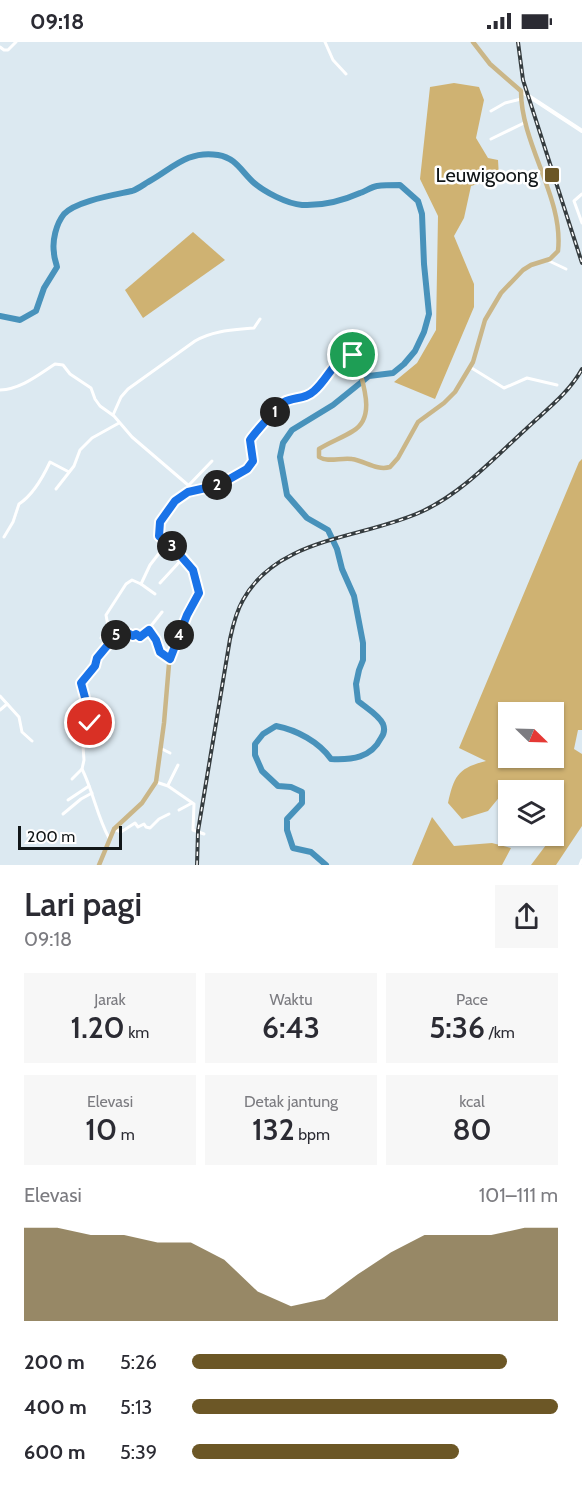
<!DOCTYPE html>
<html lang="id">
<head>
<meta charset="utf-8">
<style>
	body { margin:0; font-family:Cabin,sans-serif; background:#f7f7f7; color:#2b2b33; height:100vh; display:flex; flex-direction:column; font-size:22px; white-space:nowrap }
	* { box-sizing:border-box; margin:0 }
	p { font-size:20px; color:#7c7c81 }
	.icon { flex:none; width:33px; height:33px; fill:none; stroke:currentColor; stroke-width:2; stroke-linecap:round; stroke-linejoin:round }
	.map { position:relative; height:823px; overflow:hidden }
	.drawer { display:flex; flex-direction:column; background:#fff; flex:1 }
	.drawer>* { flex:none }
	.needle { width:39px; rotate:113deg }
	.controls { position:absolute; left:498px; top:660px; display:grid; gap:12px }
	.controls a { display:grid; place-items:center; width:66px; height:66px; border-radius:0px; background:#fff; box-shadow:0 2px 4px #0004; font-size:30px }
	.scale { position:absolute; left:18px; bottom:15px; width:104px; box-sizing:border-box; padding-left:6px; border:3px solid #111618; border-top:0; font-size:16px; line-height:21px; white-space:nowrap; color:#111618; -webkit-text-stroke:4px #fff; paint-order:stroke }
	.pin { position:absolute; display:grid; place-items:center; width:51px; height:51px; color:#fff; margin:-26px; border:3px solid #fff; border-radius:50%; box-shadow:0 2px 6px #0007 }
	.km { position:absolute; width:30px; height:30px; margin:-15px; border-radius:50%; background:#222; color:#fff; font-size:16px; line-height:30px; text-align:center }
	.round { display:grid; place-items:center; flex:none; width:63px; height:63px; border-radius:0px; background:#f7f7f7 }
	.overview { display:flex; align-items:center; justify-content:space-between; height:102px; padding:0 24px }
	h1 { font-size:33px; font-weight:600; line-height:45px }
	.stats { display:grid; grid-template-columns:repeat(3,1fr); gap:9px; height:102px; padding:6px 24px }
	.stats div { display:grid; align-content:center; border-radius:0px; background:#f7f7f7; text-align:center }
	.stats b { font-size:30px; font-weight:600 }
	.stats small { font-size:16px; font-weight:400 }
	.stats p { font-size:16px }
	.chart { height:168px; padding:12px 24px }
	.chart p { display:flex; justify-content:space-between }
	.chart svg { width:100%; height:108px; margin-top:6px; fill:#6c5726; opacity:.7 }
	ul { padding:0 24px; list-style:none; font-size:20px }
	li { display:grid; grid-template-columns:96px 72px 1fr; align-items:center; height:45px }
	li i { height:15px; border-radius:8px; background:#6c5726 }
	.status { display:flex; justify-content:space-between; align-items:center; height:42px; padding:0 30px; background:#fff; direction:ltr }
	.status svg { height:16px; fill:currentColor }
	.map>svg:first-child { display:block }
</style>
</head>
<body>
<div class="status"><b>09:18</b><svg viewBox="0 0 49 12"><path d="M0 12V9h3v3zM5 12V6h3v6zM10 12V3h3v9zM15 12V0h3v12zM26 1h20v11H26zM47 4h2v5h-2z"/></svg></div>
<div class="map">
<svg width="582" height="823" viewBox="0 0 582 823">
	<rect width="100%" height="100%" fill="#dce9f1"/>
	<g fill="#cfb272" fill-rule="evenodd">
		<path d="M454 41 479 45 484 58 476 96 488 116 498 118 499 135 471 144 464 176 454 194 474 242V265L435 357 394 340 417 321 436 288 438 174 420 137 430 45Z"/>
		<path d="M193 190 225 218 143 276 125 248Z"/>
		<path d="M582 417V688H578L574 707 582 712V784L556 823H531L546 803 535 794H554V748H541L543 744 506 747 488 769 462 777 448 761C454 734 458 726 486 719L459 706 579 420ZM508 670H554V716H508Z"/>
		<path d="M432 775 454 804 492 801 511 806 502 823H412Z"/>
	</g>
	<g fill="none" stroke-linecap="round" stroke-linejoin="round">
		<path stroke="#4892bb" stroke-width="6" d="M0 274 20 278 36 269 44 246 57 225C56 220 54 216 54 211 52 199 56 182 64 172 76 159 114 153 132 149 138 147 143 143 148 140 172 127 187 108 218 113 236 116 241 129 253 140 264 150 288 162 302 163 323 164 342 159 360 151 366 149 371 145 377 144 384 143 392 143 400 143L418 159 422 172 424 222 429 272 424 290 415 309 404 322 393 331 369 334 333 363 292 388 283 401 280 415 287 453 307 476 328 488 337 507 342 527 354 554 363 601V618L359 628 356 642 358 659C365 665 379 673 383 682 385 687 384 692 381 696 371 716 352 718 331 717 319 700 297 688 276 684L263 692 255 702V713L262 729 278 744 291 745 302 750V761L287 777V788L293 806 311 810 326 823"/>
		<g stroke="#fff" stroke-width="3">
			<path d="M325 0 333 18 346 32"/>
			<path d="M0 5 4 8H8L16 0"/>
			<path d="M491 69 505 61 521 57"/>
			<path d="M491 97 524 81"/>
			<path d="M582 152 574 159 582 181"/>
			<path d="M547 218 566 227"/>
			<path d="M470 325 504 346 527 336 557 343"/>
			<path d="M0 348C21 347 38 333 55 322L63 323 70 332 91 346 95 357 100 364 114 374 132 395 195 449"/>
			<path d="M113 373 121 355 128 347 195 299C214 288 234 288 254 286L260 277"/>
			<path d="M188 444 212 419"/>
			<path d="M56 447 74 424 80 408 92 396 119 381"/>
			<path d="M4 495 13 480 19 462C33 453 43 435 50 420L69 430"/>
			<path d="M160 541 183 516"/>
			<path d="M155 552 141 542 150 523 167 501"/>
			<path d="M149 588 156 598 160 610 170 617"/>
			<path d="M101 596 108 584 106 573 126 542 132 538 141 542"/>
			<path d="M0 654 19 675 22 690 32 699"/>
			<path d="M0 668 7 662"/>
			<path d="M162 707 170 711"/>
			<path d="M72 737 82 727"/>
			<path d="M156 740 168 744 194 762 193 788 204 792"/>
			<path d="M168 743 178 723"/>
			<path d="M68 758 89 744"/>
			<path d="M179 768 192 761"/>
			<path d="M63 772 81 757 92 751"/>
			<path d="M114 787 121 790 135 781 138 785 144 782 146 785 150 786 159 777 169 772"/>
			<path d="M109 796C97 774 93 749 82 727L84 718 83 704 89 690 90 674 81 641 95 624 100 612 108 605 116 593H120L124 589 133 594 136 592 140 595 143 594 162 570"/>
			<path d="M580 823 582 818"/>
		</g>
		<path stroke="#fff" stroke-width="4" d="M521 49 582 89"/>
		<path stroke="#cab688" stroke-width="4.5" d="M99 823 114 787 142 761 156 740 164 681 169 622 182 584 199 551 195 533 187 519 159 494V487L164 473 169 465 182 453 219 443 245 429 253 419 250 398 280 363 287 359 312 352 335 322 348 312 353 313 357 318C362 340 377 375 353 389 342 396 330 400 319 407V415C328 421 342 415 352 417 365 419 377 429 390 425L398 416 418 380 444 361 455 350 473 320 485 278 501 251 523 228 531 223 550 217 558 209C564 156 521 103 521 49L490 22 473 0"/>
		<defs>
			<g id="rail">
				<path d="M518 0 523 38 582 221"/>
				<path d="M197 823 198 789 230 597C233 583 236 570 243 558 278 494 364 497 423 469 463 450 494 416 526 387 546 368 569 351 582 327"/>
			</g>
		</defs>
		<use href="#rail" stroke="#353c3f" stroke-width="4"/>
		<use href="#rail" stroke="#fff" stroke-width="1.5" stroke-dasharray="4.5" stroke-linecap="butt"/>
	</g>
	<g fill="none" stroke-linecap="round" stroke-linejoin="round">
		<defs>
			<path id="route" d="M90 681V674L81 641 95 624 97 616 117 592 120 593 124 589 133 594 136 592 140 595 149 588 156 598 160 610 170 617 187 573 199 551 193 528 173 505 159 494 160 480 175 459 188 450 219 443 247 427 253 419 250 398C253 393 280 362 284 360 294 355 306 357 314 349 327 338 333 320 348 312L353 313"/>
		</defs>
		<use href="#route" stroke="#fff" stroke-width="12"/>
		<use href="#route" stroke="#1a73e8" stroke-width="8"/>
	</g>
	<rect fill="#6c5726" stroke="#fff" stroke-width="2" x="544" y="125" width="16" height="16" rx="3"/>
	<g text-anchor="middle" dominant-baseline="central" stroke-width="5" stroke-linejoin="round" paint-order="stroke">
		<g font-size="20" fill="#111618" stroke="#fff" text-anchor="end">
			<text x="538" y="133">Leuwigoong</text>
		</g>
	</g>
</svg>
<div class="controls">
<a><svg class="needle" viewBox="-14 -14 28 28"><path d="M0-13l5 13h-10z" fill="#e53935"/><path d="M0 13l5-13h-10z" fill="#7c7c81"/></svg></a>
<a><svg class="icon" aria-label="layers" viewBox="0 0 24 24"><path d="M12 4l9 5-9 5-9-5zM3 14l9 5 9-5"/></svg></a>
</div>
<div class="scale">200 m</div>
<div class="pin" style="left:353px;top:313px;background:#1e9e55"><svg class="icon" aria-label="arrive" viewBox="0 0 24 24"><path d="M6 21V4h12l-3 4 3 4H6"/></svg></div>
<div class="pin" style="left:90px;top:681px;background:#d93025"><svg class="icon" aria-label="check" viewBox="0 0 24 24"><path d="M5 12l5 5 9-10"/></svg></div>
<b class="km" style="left:275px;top:370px">1</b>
<b class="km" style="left:217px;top:443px">2</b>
<b class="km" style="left:172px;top:504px">3</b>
<b class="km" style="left:179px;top:593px">4</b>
<b class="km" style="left:116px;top:593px">5</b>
</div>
<section class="drawer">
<div class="overview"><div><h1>Lari pagi</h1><p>09:18</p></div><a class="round"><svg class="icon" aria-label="share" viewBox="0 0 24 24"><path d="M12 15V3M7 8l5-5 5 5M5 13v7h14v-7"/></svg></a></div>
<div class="stats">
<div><p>Jarak</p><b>1.20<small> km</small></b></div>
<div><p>Waktu</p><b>6:43</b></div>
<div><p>Pace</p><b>5:36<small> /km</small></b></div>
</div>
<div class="stats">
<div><p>Elevasi</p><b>10<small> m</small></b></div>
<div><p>Detak jantung</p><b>132<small> bpm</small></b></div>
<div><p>kcal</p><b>80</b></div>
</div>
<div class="chart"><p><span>Elevasi</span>101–111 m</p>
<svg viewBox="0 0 160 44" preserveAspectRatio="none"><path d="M0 44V6L10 6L20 9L30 9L40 12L50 12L60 19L70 32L80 38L90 35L100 25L110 16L120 9L130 9L140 9L150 6L160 6V44z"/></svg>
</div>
<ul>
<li><b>200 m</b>5:26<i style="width:86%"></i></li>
<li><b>400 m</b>5:13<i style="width:100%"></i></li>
<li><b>600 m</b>5:39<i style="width:73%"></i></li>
</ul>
</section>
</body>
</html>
